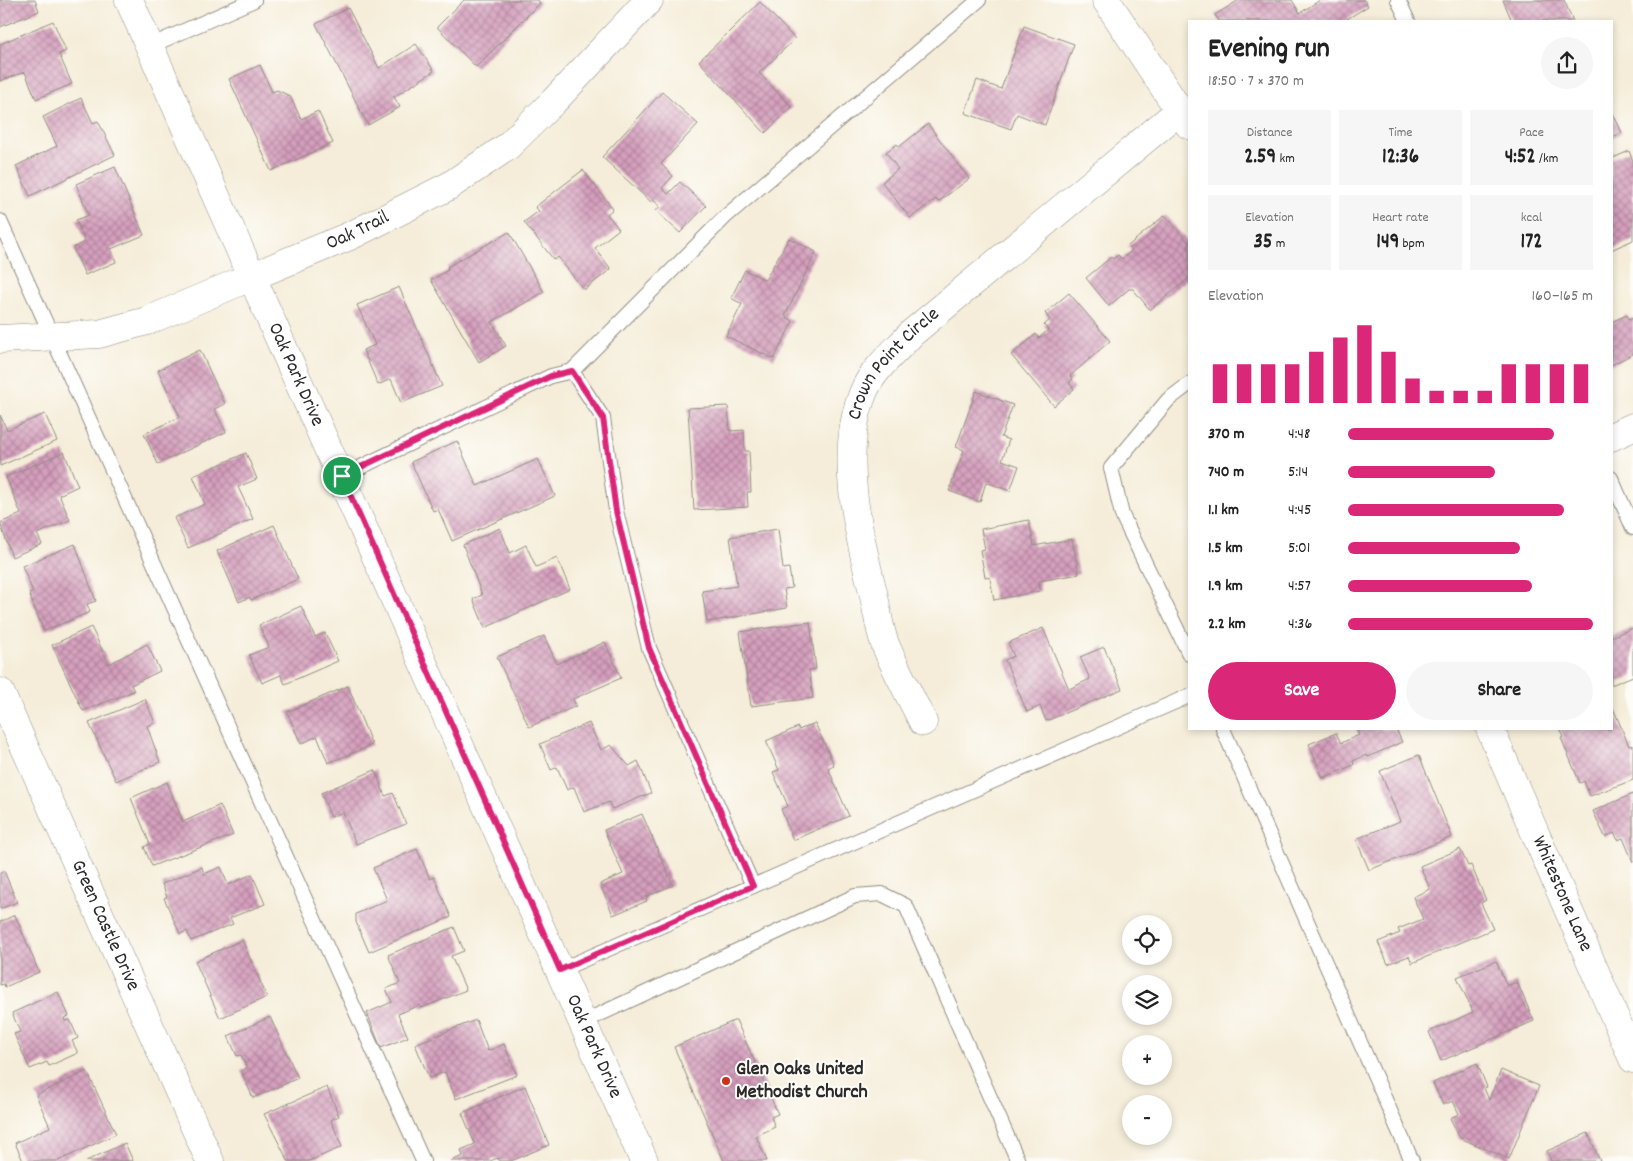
<!DOCTYPE html>
<html lang="en">
<head>
<meta charset="utf-8">
<style>
	body { margin:0; font-family:Dekko,sans-serif; background:#f6f6f6; color:#222; height:100vh; display:flex; flex-direction:column; font-size:19px; white-space:nowrap }
	* { box-sizing:border-box; margin:0 }
	p { font-size:16px; color:#767676 }
	.icon { flex:none; width:28px; height:28px; fill:none; stroke:currentColor; stroke-width:2; stroke-linecap:round; stroke-linejoin:round }
	.map { position:relative; flex:1; overflow:hidden }
	.drawer { position:absolute; left:1188px; top:20px; width:425px; height:710px; display:flex; flex-direction:column; background:#fff; border-radius:0px; box-shadow:0 2px 8px #0003 }
	.drawer>* { flex:none }
	.fabs { position:absolute; left:1122px; top:915px; display:grid; gap:10px }
	.fabs a { display:grid; place-items:center; width:50px; height:50px; border-radius:50%; background:#fff; box-shadow:0 2px 8px #0003; font-size:25px }
	.pin { position:absolute; display:grid; place-items:center; width:42px; height:42px; color:#fff; margin:-21px; border:2px solid #fff; border-radius:50%; box-shadow:0 1px 5px #0007 }
	.round { display:grid; place-items:center; flex:none; width:52px; height:52px; border-radius:26px; background:#f6f6f6 }
	.summary { display:flex; align-items:center; justify-content:space-between; height:85px; padding:0 20px }
	h1 { font-size:28px; font-weight:700; line-height:38px }
	.figures { display:grid; grid-template-columns:repeat(3,1fr); gap:8px; height:85px; padding:5px 20px }
	.figures div { display:grid; align-content:center; border-radius:0px; background:#f6f6f6; text-align:center }
	.figures b { font-size:21px; font-weight:700 }
	.figures small { font-size:14px; font-weight:400 }
	.figures p { font-size:14px }
	.chart { height:140px; padding:10px 20px }
	.chart p { display:flex; justify-content:space-between }
	.chart svg { width:100%; height:90px; margin-top:5px; stroke:#db2777; stroke-width:6 }
	.primary-button { display:flex; gap:10px; margin-top:auto; padding:10px 20px }
	.primary-button a { flex:1; height:58px; border-radius:30px; background:#db2777; color:#fff; font-size:20px; font-weight:700; line-height:58px; text-align:center }
	.primary-button a+a { background:#f6f6f6; color:#222 }
	ul { padding:0 20px; list-style:none; font-size:16px }
	li { display:grid; grid-template-columns:80px 60px 1fr; align-items:center; height:38px }
	li i { height:12px; border-radius:6px; background:#db2777 }
	.map>svg:first-child { display:block }
</style>
</head>
<body>
<div class="map">
<svg width="1633" height="1161" viewBox="0 0 1633 1161">
	<defs>
		<pattern id="building-cross-hatch" width="8" height="8" patternUnits="userSpaceOnUse" patternTransform="scale(1.25)"><rect width="8" height="8" fill="#d59fbd"/><path d="M0 0l8 8M0 8l8-8" fill="none" stroke="#ad829a"/></pattern>
	</defs>
	<rect width="100%" height="100%" fill="#fdfcf7"/>
	<filter id="ink" filterUnits="userSpaceOnUse"><feTurbulence type="fractalNoise" baseFrequency=".02" numOctaves="2"/><feDisplacementMap in="SourceGraphic" scale="10" xChannelSelector="R" yChannelSelector="G"/><feConvolveMatrix kernelMatrix="1 2 1 2 8 2 1 2 1" color-interpolation-filters="sRGB"/></filter>
	<filter id="wash" filterUnits="userSpaceOnUse"><feTurbulence type="fractalNoise" baseFrequency=".0096" numOctaves="4" result="noise"/><feDisplacementMap in="SourceGraphic" scale="20" xChannelSelector="R" yChannelSelector="G"/><feGaussianBlur stdDeviation="1.12" result="paint"/><feColorMatrix in="noise" values="0 0 0 0 0 0 0 0 0 0 0 0 0 0 0 0 0 1.4 0 .05"/><feComposite in="paint" operator="in"/></filter>
	<g filter="url(#wash)">
		<rect width="100%" height="100%" fill="#f5edd9"/>
		<g id="blocks">
			<g fill="url(#building-cross-hatch)">
				<path d="M0 0H35L39 11 0 27Z"/>
				<path d="M464 0H538L540 3 476 67 437 27Z"/>
				<path d="M1239 0H1292L1300 13 1320 0H1364L1368 6 1347 19 1349 21H1219L1215 15Z"/>
				<path d="M1503 0H1564L1573 21H1512Z"/>
				<path d="M760 2 795 39 759 73 792 107 765 133 699 61Z"/>
				<path d="M348 8 379 68 416 44 434 71 394 97 400 107 368 125 316 24Z"/>
				<path d="M53 21 66 51 59 54 72 84 36 99 25 72 0 81V44Z"/>
				<path d="M1024 26 1074 44 1045 125 1017 114 1011 129 965 113 977 80 1001 89Z"/>
				<path d="M260 65 272 92 277 90 290 96 301 119 318 111 333 143 271 171 229 79Z"/>
				<path d="M662 92 698 124 661 164 673 176 662 188 668 194 680 182 706 206 680 233 656 211 660 206 653 200 651 202 602 157Z"/>
				<path d="M81 98 93 123 98 121 115 155 30 196 16 166 57 146 43 117Z"/>
				<path d="M1611 109 1622 133 1611 138Z"/>
				<path d="M928 124 969 179 938 202 936 199 910 218 882 182 898 169 886 152 897 144 899 147Z"/>
				<path d="M1629 151 1633 161V240L1611 250V159Z"/>
				<path d="M115 167 144 235 111 249 116 262 85 275 73 248 85 242 76 220 89 215 76 184Z"/>
				<path d="M583 170 613 209 607 214 619 229 595 248 611 269 584 290 558 257 554 260 524 222 539 211 535 207Z"/>
				<path d="M1165 215 1189 243V278L1150 310 1133 289H1129L1109 306 1086 278 1111 257 1113 259 1118 255 1122 259 1132 250 1128 246Z"/>
				<path d="M509 232 544 292 492 322 506 346 479 362 431 280 448 270 447 267Z"/>
				<path d="M789 238 816 252 785 316 793 321 774 359 726 336 742 304 731 298 745 270 765 280Z"/>
				<path d="M399 287 442 386 401 403 391 379 378 385 363 350 375 345 357 305Z"/>
				<path d="M1069 293 1110 341 1070 376 1073 379 1069 383 1074 389 1054 406 1011 355 1036 334 1039 338 1048 330 1044 325 1050 320 1045 313Z"/>
				<path d="M1627 315 1629 320 1633 318V354L1611 365V322Z"/>
				<path d="M200 350 225 404 214 409 226 432 158 464 144 434 180 417 158 370Z"/>
				<path d="M976 391 1013 405 1001 437 1009 440 1002 460 1019 466 1010 491 986 482 980 502 949 491 964 450 956 447Z"/>
				<path d="M728 406 730 431 744 430 745 451H749L751 492H747L748 507 694 510 688 408Z"/>
				<path d="M45 414 57 441 0 466V415L7 430Z"/>
				<path d="M457 441 477 486 538 459 555 496 452 541 438 509 433 511 411 462Z"/>
				<path d="M64 452 78 486 59 495 70 520 37 534 42 544 12 557 0 523 21 514 6 477Z"/>
				<path d="M246 453 257 479 238 487 253 519 188 548 174 518 205 504 193 476Z"/>
				<path d="M1029 520 1034 546 1072 539 1079 574 1039 581 1040 591 994 600 990 578 985 577 980 550 985 549 981 529Z"/>
				<path d="M274 525 298 579 251 600 250 597 239 602 217 551Z"/>
				<path d="M500 528 510 553 526 545 536 567 557 558 570 589 485 628 473 599 482 595 463 545Z"/>
				<path d="M778 529 783 569 789 568 792 588 784 589 787 608 707 622 702 591 737 586 730 537Z"/>
				<path d="M75 544 96 601 87 604 90 612 44 631 29 594 33 592 22 566Z"/>
				<path d="M301 606 315 637 325 633 338 661 285 684 281 675 262 683 249 655 269 647 259 625Z"/>
				<path d="M810 622 816 669 809 670 813 698 751 706 740 632Z"/>
				<path d="M91 627 109 664 147 644 160 671 131 685 134 691 83 711 52 645Z"/>
				<path d="M1043 628 1069 689 1090 679 1080 657 1104 647 1122 689 1046 721 1040 706 1027 712 1005 660 1014 656 1008 643Z"/>
				<path d="M1633 628V676L1611 685V637Z"/>
				<path d="M544 636 557 664 605 642 621 678 573 699 576 706 529 727 497 657Z"/>
				<path d="M348 686 372 745 328 763 317 736 301 744 287 712Z"/>
				<path d="M145 699 155 723 147 726 160 762 116 781 89 723Z"/>
				<path d="M1611 703 1629 746 1633 745V780L1590 796 1584 781 1580 783 1561 738 1564 737 1560 729H1611Z"/>
				<path d="M589 723 601 750 611 745 629 766 638 761 651 793 612 809 609 802 584 812 574 787 567 790 557 767 551 770 540 744Z"/>
				<path d="M815 723 834 765 828 768 849 816 793 840 781 809 788 806 773 772 779 770 766 741 798 727 799 730Z"/>
				<path d="M1356 729H1396L1402 742 1368 757 1366 755 1353 761 1354 765 1323 778 1309 744 1336 733 1341 743 1359 735Z"/>
				<path d="M1419 755 1452 837 1369 870 1356 839 1400 821 1380 771Z"/>
				<path d="M375 770 385 796 393 793 406 824 356 844 343 812 331 817 321 793Z"/>
				<path d="M167 782 183 822 220 805 233 835 152 866 144 847 150 844 131 798Z"/>
				<path d="M1633 794V862L1623 838 1618 840 1614 833 1605 837 1593 811Z"/>
				<path d="M642 814 673 885 646 897 647 901 613 915 600 884 623 874 604 830Z"/>
				<path d="M417 849 430 879 434 877 451 917 369 952 356 922V914L387 900 373 868Z"/>
				<path d="M1460 849 1468 866 1471 865 1486 900 1481 903 1493 929 1412 963 1409 956 1388 964 1378 942 1400 933 1398 929 1423 919 1413 897 1430 889 1420 866Z"/>
				<path d="M202 867 204 874 221 867 228 885 252 874 265 904 230 918 233 924 191 941 187 931 180 934 164 898 167 897 162 884Z"/>
				<path d="M4 871 17 902 0 909V873Z"/>
				<path d="M15 915 39 972 5 987 4 984 0 985V922Z"/>
				<path d="M454 927 464 951 451 956 466 990 422 1008 420 1005 398 1014 408 1037 381 1048 367 1013 392 1002 386 989 400 983 388 955Z"/>
				<path d="M242 940 267 997 220 1018 195 961Z"/>
				<path d="M1496 961 1507 986 1517 982 1534 1021 1441 1061 1429 1032 1473 1012 1457 977Z"/>
				<path d="M58 992 69 1016 64 1018 65 1021 70 1020 78 1038 72 1041 78 1053 49 1066 47 1062 30 1069 14 1034 20 1032 12 1013Z"/>
				<path d="M270 1017 298 1078 253 1098 241 1071 247 1068 241 1055 237 1056 228 1036Z"/>
				<path d="M476 1020 488 1051 504 1044 517 1075 456 1099 445 1072 429 1078 415 1044Z"/>
				<path d="M736 1020 778 1114 771 1117 775 1127 756 1136 767 1161H724L674 1047Z"/>
				<path d="M1477 1063 1487 1087 1484 1088 1489 1100 1501 1070 1539 1086 1509 1159 1460 1138 1450 1118 1459 1114 1453 1101 1443 1105 1433 1083Z"/>
				<path d="M87 1071 116 1134 58 1161H23L15 1143 50 1127 36 1095Z"/>
				<path d="M525 1086 549 1145 511 1161H499L498 1158 490 1161H451L463 1156 461 1150 475 1144 462 1113Z"/>
				<path d="M327 1087 339 1116 331 1120 342 1147 309 1161H288L264 1114Z"/>
				<path d="M1588 1133 1600 1161H1551L1547 1151Z"/>
				<path d="M125 1143 133 1161H86Z"/>
			</g>
		</g>
	</g>
	<g filter="url(#ink)">
		<use href="#blocks" fill-opacity="0" stroke="#908c82" stroke-width="1"/>
		<g fill="none" stroke-linecap="round" stroke-linejoin="round">
			<defs>
				<g id="service">
					<path d="M1398 0 1408 21"/>
					<path d="M150 46 254 0"/>
					<path d="M0 221 423 1161"/>
					<path d="M572 371 603 418 616 511 649 648 753 886"/>
					<path d="M1189 384 1168 400 1111 468 1122 515 1189 654"/>
					<path d="M342 476 551 376 572 371 725 217 979 0"/>
					<path d="M1611 478 1633 528"/>
					<path d="M1223 729 1412 1161"/>
					<path d="M560 970 1189 696"/>
					<path d="M583 1022 855 896 882 894 906 906 1018 1161"/>
				</g>
				<g id="minor">
					<path d="M1106 0 1189 125"/>
					<path d="M0 339 99 334 147 321 253 276"/>
					<path d="M1611 437 1633 427"/>
					<path id="s1" d="M0 692 210 1161"/>
					<path id="s2" d="M923 722C910 696 896 670 885 644 879 628 877 609 873 592 858 532 838 451 864 391 873 369 896 351 912 333L1179 111"/>
					<path id="s3" d="M1490 729 1633 1059"/>
				</g>
				<g id="tertiary">
					<path id="s4" d="M129 0 644 1161"/>
					<path id="s5" d="M253 276 352 235 449 186 507 147 554 101 649 0"/>
				</g>
			</defs>
			<use href="#service" stroke="#908c82" stroke-width="16"/>
			<use href="#minor" stroke="#908c82" stroke-width="29"/>
			<use href="#tertiary" stroke="#908c82" stroke-width="29"/>
			<use href="#service" stroke="#fff" stroke-width="14"/>
			<use href="#minor" stroke="#fff" stroke-width="28"/>
			<use href="#tertiary" stroke="#fff" stroke-width="28"/>
		</g>
	</g>
	<g fill="none" stroke-linecap="round" stroke-linejoin="round" filter="url(#ink)">
		<defs>
			<path id="route" d="M572 371 603 418 616 511 649 648 753 886 560 970 342 476 551 376Z"/>
		</defs>
		<use href="#route" stroke="#fff" stroke-width="10"/>
		<use href="#route" stroke="#db2777" stroke-width="6"/>
	</g>
	<circle fill="#c8321e" stroke="#fdfcf7" stroke-width="2" cx="726" cy="1081" r="5"/>
	<g text-anchor="middle" dominant-baseline="central" stroke-width="4" stroke-linejoin="round" paint-order="stroke">
		<g font-size="20" fill="#2b2b2b" stroke="#fdfcf7">
			<text stroke="none"><textPath href="#s5" startOffset="114">Oak Trail</textPath></text>
			<text stroke="none"><textPath href="#s2" startOffset="384">Crown Point Circle</textPath></text>
			<text stroke="none"><textPath href="#s4" startOffset="410">Oak Park Drive</textPath></text>
			<text stroke="none"><textPath href="#s3" startOffset="180">Whitestone Lane</textPath></text>
			<text stroke="none"><textPath href="#s1" startOffset="256">Green Castle Drive</textPath></text>
			<text stroke="none"><textPath href="#s4" startOffset="1145">Oak Park Drive</textPath></text>
		</g>
		<g font-size="20" font-weight="bold" fill="#2b2b2b" stroke="#fdfcf7" text-anchor="start">
			<text x="736" y="1070">Glen Oaks United<tspan x="736" dy="23">Methodist Church</tspan></text>
		</g>
	</g>
</svg>
<div class="fabs">
<a><svg class="icon" aria-label="locate" viewBox="0 0 24 24"><circle cx="12" cy="12" r="6"/><path d="M12 2v4M12 18v4M2 12h4M18 12h4"/></svg></a>
<a><svg class="icon" aria-label="layers" viewBox="0 0 24 24"><path d="M12 4l9 5-9 5-9-5zM3 14l9 5 9-5"/></svg></a>
<a>+</a>
<a>−</a>
</div>
<div class="pin" style="left:342px;top:476px;background:#1e9e55"><svg class="icon" aria-label="arrive" viewBox="0 0 24 24"><path d="M6 21V4h12l-3 4 3 4H6"/></svg></div>
<section class="drawer">
<div class="summary"><div><h1>Evening run</h1><p>18:50 · 7 × 370 m</p></div><a class="round"><svg class="icon" aria-label="share" viewBox="0 0 24 24"><path d="M12 15V3M7 8l5-5 5 5M5 13v7h14v-7"/></svg></a></div>
<div class="figures">
<div><p>Distance</p><b>2.59<small> km</small></b></div>
<div><p>Time</p><b>12:36</b></div>
<div><p>Pace</p><b>4:52<small> /km</small></b></div>
</div>
<div class="figures">
<div><p>Elevation</p><b>35<small> m</small></b></div>
<div><p>Heart rate</p><b>149<small> bpm</small></b></div>
<div><p>kcal</p><b>172</b></div>
</div>
<div class="chart"><p><span>Elevation</span>160–165 m</p>
<svg viewBox="0 0 160 44" preserveAspectRatio="none"><path d="M5 44V25M15 44V25M25 44V25M35 44V25M45 44V19M55 44V12M65 44V6M75 44V19M85 44V32M95 44V38M105 44V38M115 44V38M125 44V25M135 44V25M145 44V25M155 44V25"/></svg>
</div>
<ul>
<li><b>370 m</b>4:48<i style="width:84%"></i></li>
<li><b>740 m</b>5:14<i style="width:60%"></i></li>
<li><b>1.1 km</b>4:45<i style="width:88%"></i></li>
<li><b>1.5 km</b>5:01<i style="width:70%"></i></li>
<li><b>1.9 km</b>4:57<i style="width:75%"></i></li>
<li><b>2.2 km</b>4:36<i style="width:100%"></i></li>
</ul>
<div class="primary-button"><a>Save</a><a>Share</a></div>
</section>
</div>
</body>
</html>
